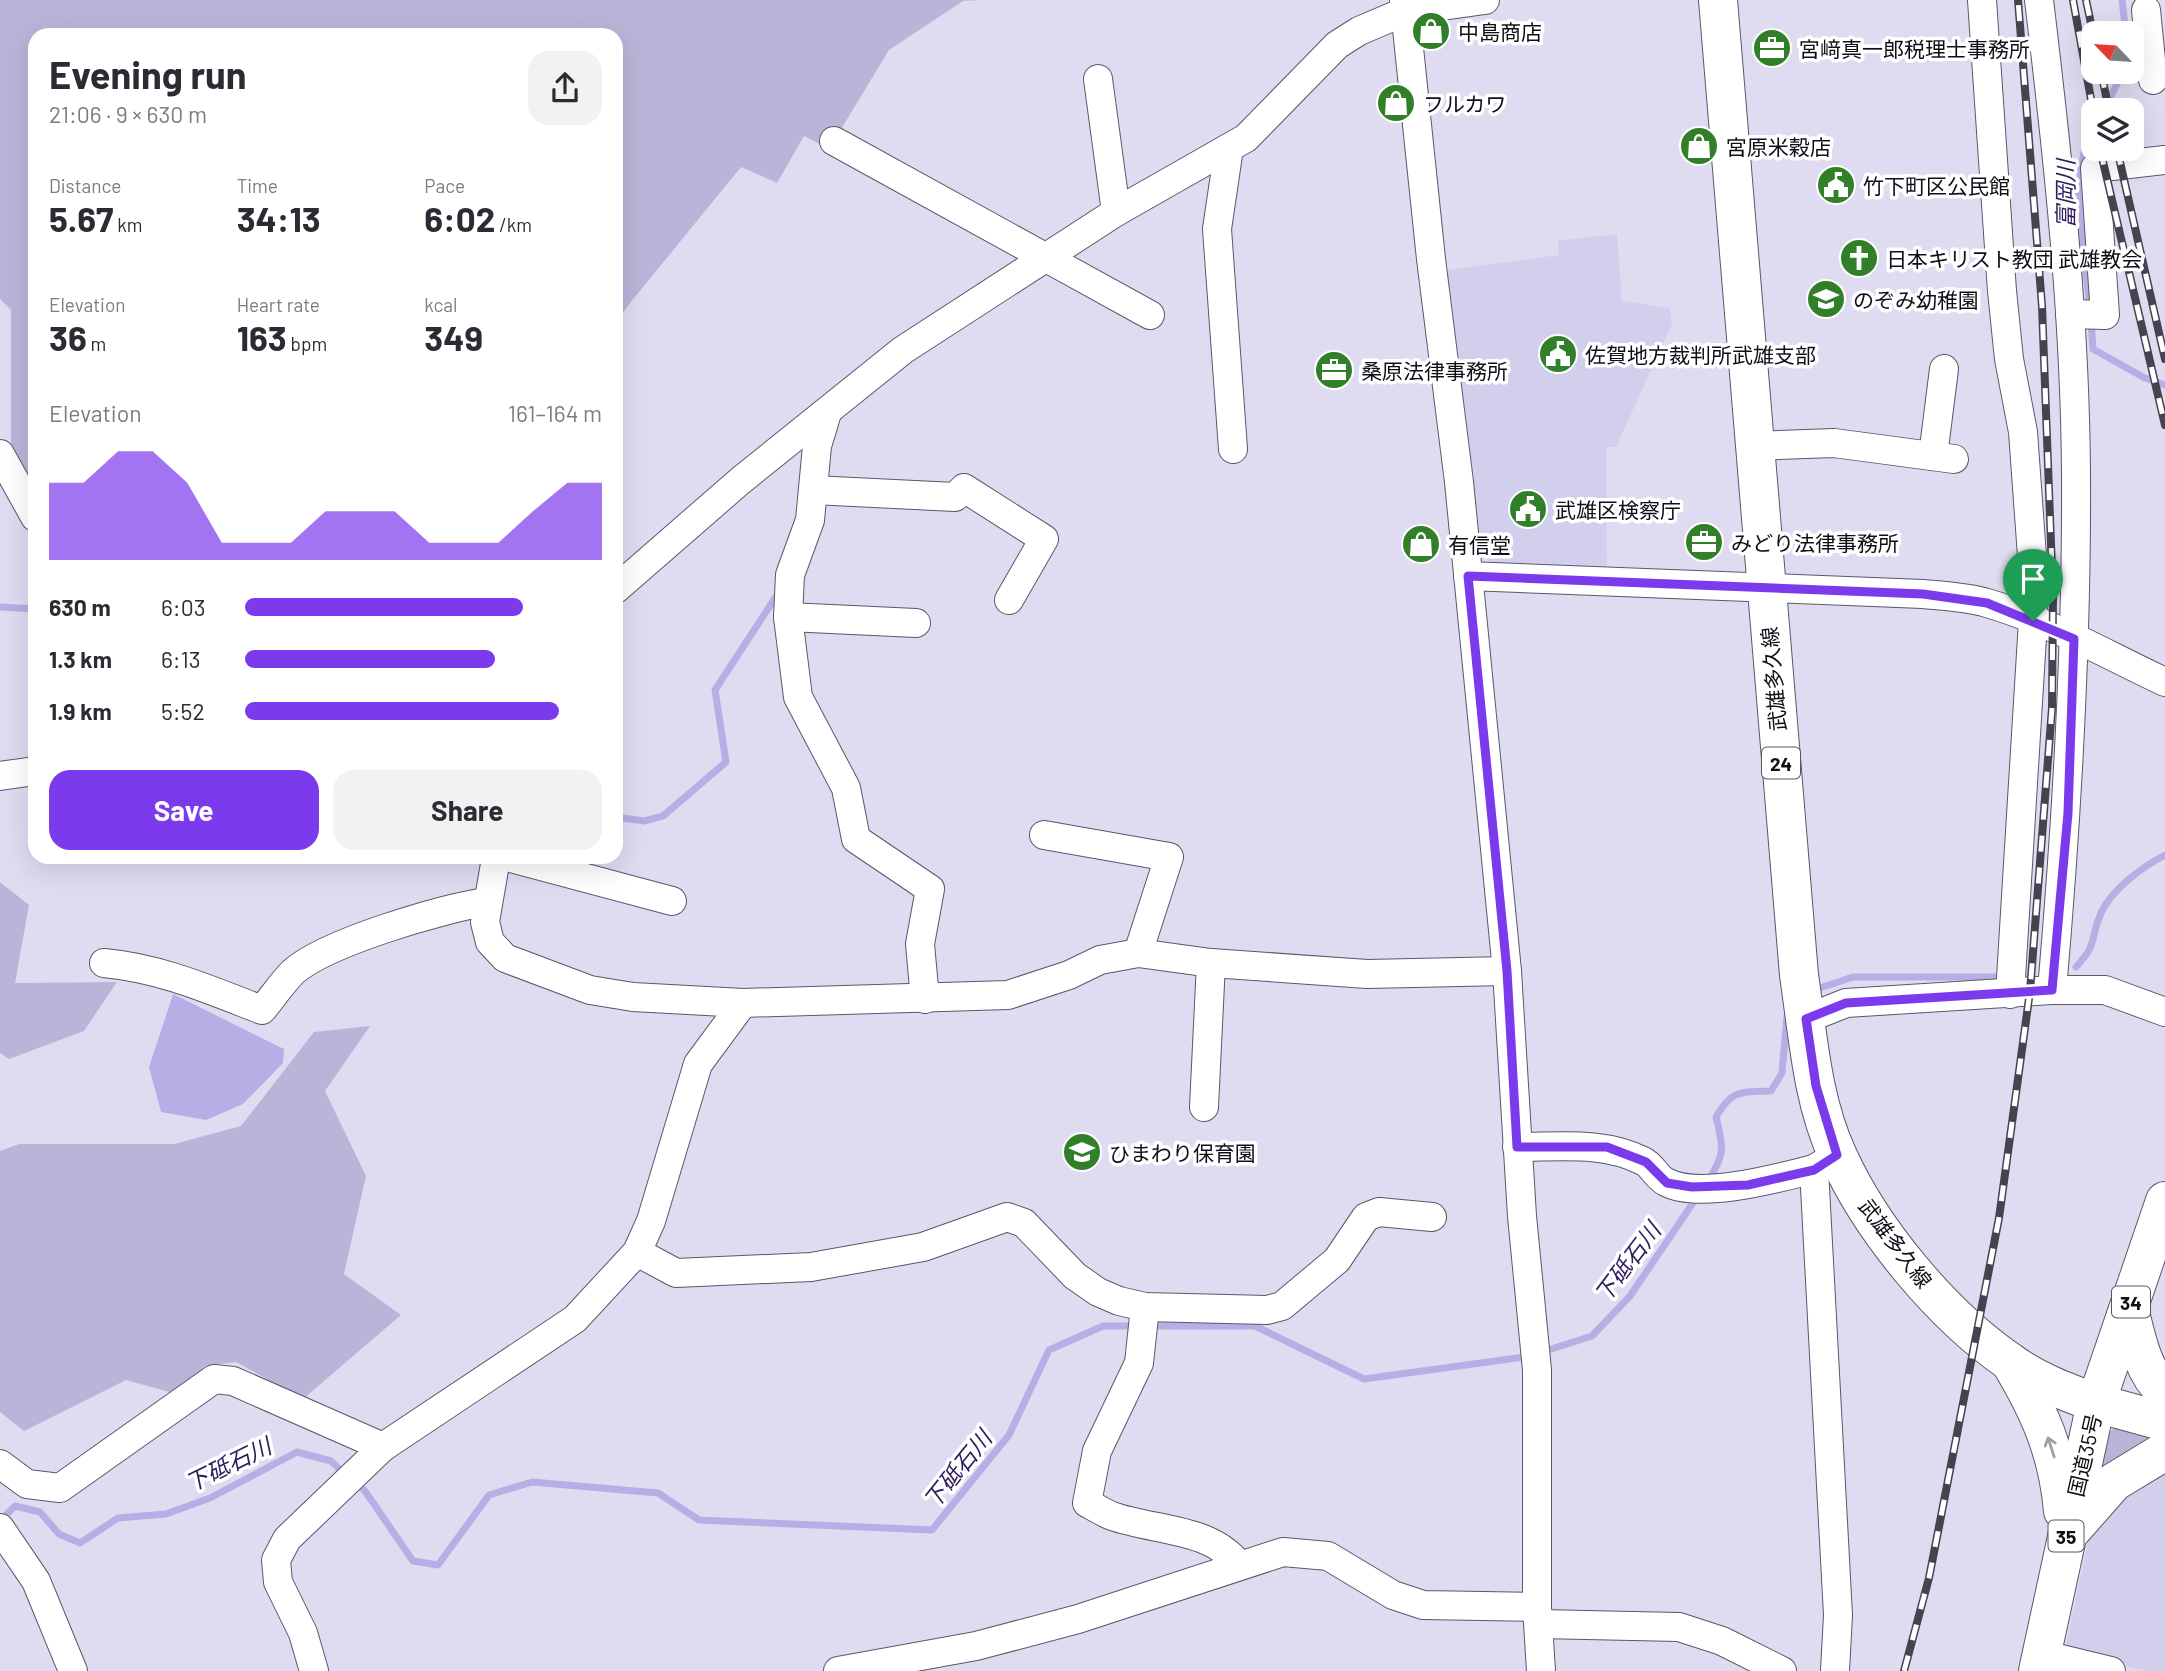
<!DOCTYPE html>
<html lang="en">
<head>
<meta charset="utf-8">
<style>
	body { margin:0; font-family:Barlow,"Noto Sans JP",sans-serif; background:#f2f2f3; color:#2b2b33; height:100vh; display:flex; flex-direction:column; font-size:26px; white-space:nowrap }
	* { box-sizing:border-box; margin:0 }
	p { font-size:23px; color:#7c7c81 }
	.icon { flex:none; width:38px; height:38px; fill:none; stroke:currentColor; stroke-width:2; stroke-linecap:round; stroke-linejoin:round }
	.map { position:relative; flex:1; overflow:hidden }
	.details { position:absolute; left:28px; top:28px; width:595px; height:836px; display:flex; flex-direction:column; background:#fff; border-radius:21px; box-shadow:0 7px 28px #0002 }
	.details>* { flex:none }
	.needle { width:46px; rotate:295deg }
	.buttons { position:absolute; left:2081px; top:21px; display:grid; gap:14px }
	.buttons a { display:grid; place-items:center; width:63px; height:63px; border-radius:14px; background:#fff; box-shadow:0 7px 28px #0002; font-size:35px }
	.pin { position:absolute; display:grid; place-items:center; width:60px; height:60px; color:#fff; margin:-72px -30px; border-radius:50% 50% 50% 0; rotate:-45deg; box-shadow:0 0 7px #0007 }
	.pin .icon { rotate:45deg }
	.round { display:grid; place-items:center; flex:none; width:74px; height:74px; border-radius:21px; background:#f2f2f3 }
	.head { display:flex; align-items:center; justify-content:space-between; height:119px; padding:0 21px }
	h1 { font-size:38px; font-weight:700; line-height:52px }
	.metrics { display:grid; grid-template-columns:repeat(3,1fr); gap:10px; height:119px; padding:7px 21px }
	.metrics div { display:grid; align-content:center }
	.metrics b { font-size:35px; font-weight:700 }
	.metrics small { font-size:19px; font-weight:400 }
	.metrics p { font-size:19px }
	.chart { height:196px; padding:14px 21px }
	.chart p { display:flex; justify-content:space-between }
	.chart svg { width:100%; height:126px; margin-top:7px; fill:#7c3aed; opacity:.7 }
	.button { display:flex; gap:14px; margin-top:auto; padding:14px 21px }
	.button a { flex:1; height:80px; border-radius:21px; background:#7c3aed; color:#fff; font-size:28px; font-weight:700; line-height:80px; text-align:center }
	.button a+a { background:#f2f2f3; color:#2b2b33 }
	ul { padding:0 21px; list-style:none; font-size:23px }
	li { display:grid; grid-template-columns:112px 84px 1fr; align-items:center; height:52px }
	li i { height:18px; border-radius:9px; background:#7c3aed }
	.map>svg:first-child { display:block }
</style>
</head>
<body>
<div class="map">
<svg width="2165" height="1671" viewBox="0 0 2165 1671">
	<rect width="100%" height="100%" fill="#dfdcf2"/>
	<g fill="#d2cfec">
		<path d="M1617 234 1622 301 1670 308 1672 324 1616 447H1606L1607 574 1504 569 1480 555 1441 271 1559 255 1558 241Z"/>
		<path d="M2165 1463V1671H2146L2064 1653 2090 1533 2123 1489Z"/>
	</g>
	<g fill="#bab5d8">
		<path d="M0 0H981L963 1 889 50 829 149 804 136 777 183 741 167 626 308 616 325V35H35V521L11 475V310L0 299Z"/>
		<path d="M0 882 29 905 15 983 117 982 84 1031 9 1059 0 1053Z"/>
		<path d="M370 1026 325 1091 366 1176 344 1274 401 1315 303 1399 236 1362 205 1366 177 1394 126 1380 24 1431 0 1412V1151L19 1144H174L241 1126 314 1032Z"/>
		<path d="M2114 1428 2158 1441 2098 1482 2109 1433Z"/>
	</g>
	<path fill="#b7aee5" d="M173 994 284 1049 283 1063 243 1104 206 1120 161 1112 149 1067Z"/>
	<g fill="none" stroke-linecap="round" stroke-linejoin="round">
		<g stroke="#b7aee5" stroke-width="7">
			<path d="M2122 0 2126 33"/>
			<path d="M2104 110 2123 72"/>
			<path d="M2090 310C2086 257 2067 176 2093 129"/>
			<path d="M2091 321 2093 349 2143 377 2165 385"/>
			<path d="M0 607 35 609"/>
			<path d="M616 817 644 821 663 816 726 762 715 690 775 598"/>
			<path d="M2076 967C2099 942 2089 940 2101 913 2112 889 2142 867 2165 855"/>
			<path d="M1820 988 1853 977H1995"/>
			<path d="M1707 1182C1725 1156 1724 1147 1716 1117 1732 1089 1741 1092 1771 1091L1782 1073 1787 1016"/>
			<path d="M1151 1326H1255L1364 1379 1531 1356"/>
			<path d="M1542 1352 1592 1336 1630 1296 1699 1194"/>
			<path d="M355 1482 365 1491 413 1561 438 1565 489 1495 532 1482 658 1493 699 1520 932 1530 1009 1435 1049 1350 1103 1326H1135"/>
			<path d="M1 1520 15 1506 40 1512 59 1534 80 1543 118 1518 166 1514 210 1498 297 1452 331 1461 346 1475"/>
		</g>
		<defs>
			<g id="minor">
				<path d="M1404 0 1431 259 1459 482 1507 971 1522 1216 1537 1370V1607L1541 1671"/>
				<path d="M1982 0 2002 291 2009 359 2023 432 2032 556 2033 621 2010 994"/>
				<path d="M2039 0C2058 157 2075 315 2076 474 2077 646 2067 818 2052 990H2105L2165 1012"/>
				<path d="M2146 10 2153 80"/>
				<path d="M1098 79 1116 212"/>
				<path d="M834 141 1150 315"/>
				<path d="M1229 148 1217 229 1233 449"/>
				<path d="M2070 314 2105 315 2095 168 2165 160"/>
				<path d="M827 413 817 446 810 520 790 575 788 617 798 697 846 788 856 839 930 889 920 944 925 999"/>
				<path d="M1754 446 1834 443 1954 459"/>
				<path d="M0 454 35 517"/>
				<path d="M1933 456 1944 369"/>
				<path d="M813 490 955 497 964 488 1044 539 1009 600"/>
				<path d="M1468 576 1923 594C1944 596 1967 597 1987 603 2049 621 2107 655 2165 682"/>
				<path d="M616 589 740 481 903 350 1116 212 1246 138 1337 45 1359 31 1406 11 1485 0"/>
				<path d="M788 617 916 623"/>
				<path d="M0 776 35 771"/>
				<path d="M1044 835 1169 857 1138 953"/>
				<path d="M496 858 485 922 490 942 505 958 590 990 633 997 743 1003 1008 995 1069 975 1100 960 1138 953 1211 963 1367 974 1507 971"/>
				<path d="M511 858 672 901"/>
				<path d="M104 963C160 968 210 990 262 1010 272 998 282 983 293 972 325 943 443 908 487 902"/>
				<path d="M1806 1019 1846 1003 2052 990"/>
				<path d="M1204 1107 1211 963"/>
				<path d="M1517 1147C1561 1147 1603 1141 1643 1161 1652 1165 1657 1178 1666 1182 1699 1200 1779 1178 1814 1169"/>
				<path d="M637 1252 676 1273 811 1267 923 1247 1007 1217 1024 1223 1075 1276 1098 1292 1119 1301 1145 1307 1267 1310 1282 1306 1337 1260 1366 1217 1379 1212 1432 1217"/>
				<path d="M1145 1307 1139 1363 1097 1451 1087 1503C1095 1507 1104 1513 1112 1516 1154 1531 1210 1527 1239 1565"/>
				<path d="M0 1464 27 1484 60 1488 214 1379 233 1381 383 1447"/>
				<path d="M0 1528 36 1581 73 1671"/>
				<path d="M1539 1624 1679 1627 1722 1641 1782 1671"/>
				<path d="M2041 1654 2111 1671"/>
				<path d="M314 1671 303 1633 278 1582 276 1560 287 1539 383 1447 575 1319 637 1252 651 1221 698 1064 743 1003"/>
				<path d="M838 1671 976 1646 1078 1619 1283 1552 1328 1556 1393 1595 1423 1605 1537 1607"/>
				<path d="M1835 1671 1838 1615 1814 1169 1837 1155"/>
			</g>
			<path id="primary" d="M1718 0 1799 975C1808 1035 1812 1101 1838 1156 1872 1231 1942 1315 2010 1362 2036 1381 2066 1392 2096 1403"/>
			<g id="trunk">
				<path d="M2129 1308C2136 1337 2142 1371 2165 1392"/>
				<path d="M2010 1362C2040 1412 2058 1453 2063 1511"/>
				<path d="M2096 1403 2165 1422"/>
				<path d="M2069 1533 2114 1482 2165 1451"/>
				<path d="M2038 1671 2096 1403 2165 1201"/>
			</g>
		</defs>
		<use href="#minor" stroke="#5a576a" stroke-width="30"/>
		<use href="#primary" stroke="#5a576a" stroke-width="40"/>
		<use href="#trunk" stroke="#5a576a" stroke-width="40"/>
		<use href="#minor" stroke="#fff" stroke-width="28"/>
		<use href="#primary" stroke="#fff" stroke-width="38"/>
		<use href="#trunk" stroke="#fff" stroke-width="38"/>
		<defs>
			<g id="rail">
				<path d="M2073 0 2093 110"/>
				<path d="M2086 0 2093 33"/>
				<path d="M2101 72 2109 110"/>
				<path d="M2100 149 2165 425"/>
				<path d="M2117 149 2165 359"/>
				<path d="M1904 1671 1929 1578 1999 1218 2030 991 2052 708 2053 596 2042 306 2018 0"/>
			</g>
		</defs>
		<use href="#rail" stroke="#45434f" stroke-width="8"/>
		<use href="#rail" stroke="#fff" stroke-width="5" stroke-dasharray="16" stroke-linecap="butt"/>
	</g>
	<defs><path id="oneway-shaft" d="M-6 0H5M1.5-3L5.5 0L1.5 3" fill="none" stroke-width="1.6" stroke-linecap="round" stroke-linejoin="round" transform="scale(1.75)"/></defs>
	<use stroke="#9f9fa2" href="#oneway-shaft" transform="translate(2051 1447) rotate(-108)"/>
	<g fill="none" stroke-linecap="round" stroke-linejoin="round">
		<defs>
			<path id="route" d="M1468 576 1923 594 1987 603 2074 639 2068 813 2052 990 1846 1003 1806 1019 1816 1086 1837 1155 1814 1170 1748 1185 1692 1187 1667 1183 1646 1162 1607 1147H1517L1507 971Z"/>
		</defs>
		<use href="#route" stroke="#fff" stroke-width="14"/>
		<use href="#route" stroke="#7c3aed" stroke-width="9"/>
	</g>
	<defs>
		<symbol id="shop-disc" viewBox="-11 -11 22 22"><circle r="9.5" fill="#327f29" stroke="#fff"/><path d="M-5-2.5h2.3a2.7 3.5 0 0 1 5.4 0H5L5.5 6h-11ZM-1.5-2.5h3a1.5 2.3 0 0 0-3 0Z" fill="#fff"/></symbol>
		<symbol id="office-disc" viewBox="-11 -11 22 22"><circle r="9.5" fill="#327f29" stroke="#fff"/><path d="M-6-3h4V-5.5h4V-3h4V5H-6ZM-1-4.5V-3h2v-1.5ZM-6 0V1H6V0Z" fill="#fff"/></symbol>
		<symbol id="civic-disc" viewBox="-11 -11 22 22"><circle r="9.5" fill="#327f29" stroke="#fff"/><path d="M-.6-6.5H3V-4.5H.6V-3L4-1V1h2V6H-6V1h2V-1L-.6-3ZM-1.2 2.5V6h2.4V2.5Z" fill="#fff"/></symbol>
		<symbol id="church-disc" viewBox="-11 -11 22 22"><circle r="9.5" fill="#327f29" stroke="#fff"/><path d="M-1.2-6h2.4v3.5h3.3v2.4h-3.3V6h-2.4V-.1h-3.3v-2.4h3.3Z" fill="#fff"/></symbol>
		<symbol id="school-disc" viewBox="-11 -11 22 22"><circle r="9.5" fill="#327f29" stroke="#fff"/><path d="M0-5L7-2L0 1L-7-2ZM-4 1L0 2.5L4 1V4Q0 6-4 4Z" fill="#fff"/></symbol>
	</defs>
	<g fill-rule="evenodd">
		<use href="#shop-disc" x="1409" y="9" width="44" height="44"/>
		<use href="#office-disc" x="1750" y="26" width="44" height="44"/>
		<use href="#shop-disc" x="1374" y="81" width="44" height="44"/>
		<use href="#shop-disc" x="1677" y="124" width="44" height="44"/>
		<use href="#civic-disc" x="1814" y="163" width="44" height="44"/>
		<use href="#church-disc" x="1837" y="236" width="44" height="44"/>
		<use href="#school-disc" x="1804" y="277" width="44" height="44"/>
		<use href="#civic-disc" x="1536" y="332" width="44" height="44"/>
		<use href="#office-disc" x="1312" y="348" width="44" height="44"/>
		<use href="#civic-disc" x="1506" y="487" width="44" height="44"/>
		<use href="#office-disc" x="1682" y="520" width="44" height="44"/>
		<use href="#shop-disc" x="1399" y="522" width="44" height="44"/>
		<use href="#school-disc" x="1060" y="1130" width="44" height="44"/>
	</g>
	<g text-anchor="middle" dominant-baseline="central" stroke-width="7" stroke-linejoin="round" paint-order="stroke">
		<g fill="#fff" stroke="#57565c" stroke-width="2">
			<rect x="1762" y="747.5" width="38" height="31" rx="5"/>
			<rect x="2112" y="1286.5" width="38" height="31" rx="5"/>
			<rect x="2048.5" y="1520.5" width="35" height="31" rx="5"/>
		</g>
		<g font-size="19" font-weight="bold" fill="#0f0e16">
			<text x="1781" y="763">24</text>
			<text x="2131" y="1302">34</text>
			<text x="2066" y="1536">35</text>
		</g>
		<g font-size="21" fill="#0f0e16" stroke="#fff" text-anchor="start">
			<text x="1458" y="31">中島商店</text>
			<text x="1799" y="48">宮﨑真一郎税理士事務所</text>
			<text x="1423" y="103">フルカワ</text>
			<text x="1726" y="146">宮原米穀店</text>
			<text x="1863" y="185">竹下町区公民館</text>
			<text x="1886" y="258">日本キリスト教団 武雄教会</text>
			<text x="1853" y="299">のぞみ幼稚園</text>
			<text x="1585" y="354">佐賀地方裁判所武雄支部</text>
			<text x="1361" y="370">桑原法律事務所</text>
			<text x="1555" y="509">武雄区検察庁</text>
			<text x="1731" y="542">みどり法律事務所</text>
			<text x="1448" y="544">有信堂</text>
			<text x="1109" y="1152">ひまわり保育園</text>
		</g>
		<g font-size="21" fill="#0f0e16" stroke="#fff">
			<text transform="translate(1773 679) rotate(-95)">武雄多久線</text>
			<text transform="translate(1896 1243) rotate(53)">武雄多久線</text>
			<text transform="translate(2084 1455) rotate(-77)">国道35号</text>
		</g>
		<g font-size="23" font-style="italic" fill="#2e1c5b" stroke="#fff">
			<text transform="translate(2065 194) rotate(-90)">富岡川</text>
			<text transform="translate(1627 1262) rotate(-53)">下砥石川</text>
			<text transform="translate(228 1464) rotate(-26)">下砥石川</text>
			<text transform="translate(957 1469) rotate(-51)">下砥石川</text>
		</g>
	</g>
</svg>
<div class="buttons">
<a><svg class="needle" viewBox="-14 -14 28 28"><path d="M0-13l5 13h-10z" fill="#e53935"/><path d="M0 13l5-13h-10z" fill="#7c7c81"/></svg></a>
<a><svg class="icon" aria-label="layers" viewBox="0 0 24 24"><path d="M12 4l9 5-9 5-9-5zM3 14l9 5 9-5"/></svg></a>
</div>
<div class="pin" style="left:2033px;top:621px;background:#1e9e55"><svg class="icon" aria-label="arrive" viewBox="0 0 24 24"><path d="M6 21V4h12l-3 4 3 4H6"/></svg></div>
<section class="details">
<div class="head"><div><h1>Evening run</h1><p>21:06 · 9 × 630 m</p></div><a class="round"><svg class="icon" aria-label="share" viewBox="0 0 24 24"><path d="M12 15V3M7 8l5-5 5 5M5 13v7h14v-7"/></svg></a></div>
<div class="metrics">
<div><p>Distance</p><b>5.67<small> km</small></b></div>
<div><p>Time</p><b>34:13</b></div>
<div><p>Pace</p><b>6:02<small> /km</small></b></div>
</div>
<div class="metrics">
<div><p>Elevation</p><b>36<small> m</small></b></div>
<div><p>Heart rate</p><b>163<small> bpm</small></b></div>
<div><p>kcal</p><b>349</b></div>
</div>
<div class="chart"><p><span>Elevation</span>161–164 m</p>
<svg viewBox="0 0 160 44" preserveAspectRatio="none"><path d="M0 44V17L10 17L20 6L30 6L40 17L50 38L60 38L70 38L80 27L90 27L100 27L110 38L120 38L130 38L140 27L150 17L160 17V44z"/></svg>
</div>
<ul>
<li><b>630 m</b>6:03<i style="width:78%"></i></li>
<li><b>1.3 km</b>6:13<i style="width:70%"></i></li>
<li><b>1.9 km</b>5:52<i style="width:88%"></i></li>
</ul>
<div class="button"><a>Save</a><a>Share</a></div>
</section>
</div>
</body>
</html>
